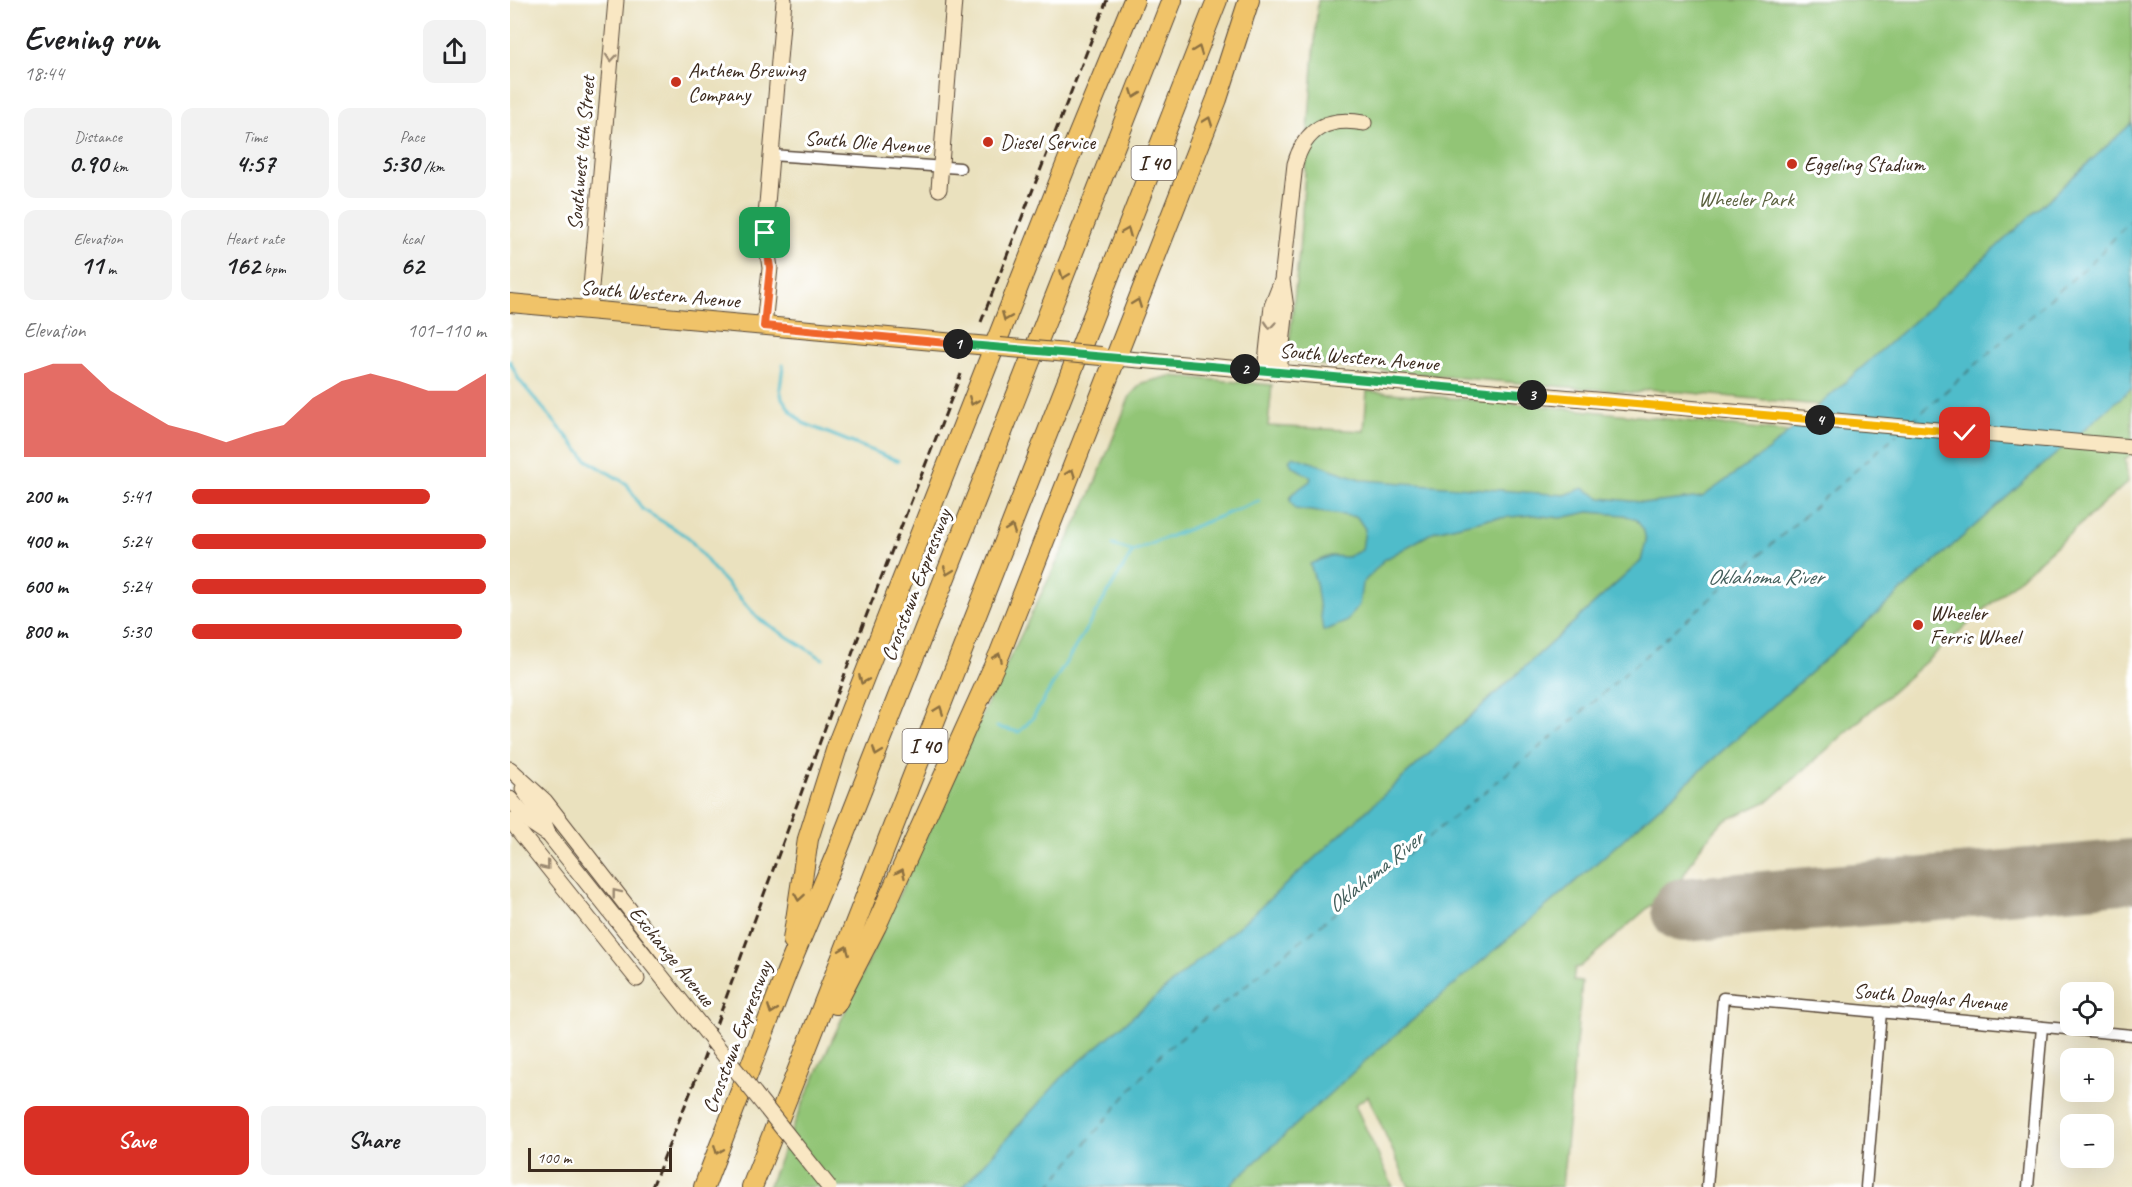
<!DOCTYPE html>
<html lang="en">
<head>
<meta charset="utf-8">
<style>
	body { margin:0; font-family:Caveat,sans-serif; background:#f2f2f2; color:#202124; height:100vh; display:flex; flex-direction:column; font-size:22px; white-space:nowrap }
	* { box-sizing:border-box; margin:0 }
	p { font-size:20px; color:#757577 }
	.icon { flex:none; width:33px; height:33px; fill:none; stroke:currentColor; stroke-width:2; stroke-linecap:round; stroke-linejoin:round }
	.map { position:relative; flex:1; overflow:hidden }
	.drawer { display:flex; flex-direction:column; background:#fff; width:510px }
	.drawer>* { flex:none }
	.fabs { position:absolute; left:1550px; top:982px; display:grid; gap:12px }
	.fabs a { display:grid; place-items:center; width:54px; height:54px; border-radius:12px; background:#fff; box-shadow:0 6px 24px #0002; font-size:30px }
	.scale { position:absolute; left:18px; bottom:15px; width:144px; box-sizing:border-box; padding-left:6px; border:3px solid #3b2a1e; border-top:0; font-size:16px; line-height:21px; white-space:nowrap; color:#3b2a1e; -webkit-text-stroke:4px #fff; paint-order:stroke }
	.pin { position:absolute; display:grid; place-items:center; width:51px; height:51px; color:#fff; margin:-26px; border-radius:12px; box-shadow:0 3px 9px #0006 }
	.km { position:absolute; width:30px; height:30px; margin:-15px; border-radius:50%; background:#222; color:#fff; font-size:16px; line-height:30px; text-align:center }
	.round { display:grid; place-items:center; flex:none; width:63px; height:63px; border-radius:12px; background:#f2f2f2 }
	.overview { display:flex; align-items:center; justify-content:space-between; height:102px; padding:0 24px }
	h1 { font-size:33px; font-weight:600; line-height:45px }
	.figures { display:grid; grid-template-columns:repeat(3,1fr); gap:9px; height:102px; padding:6px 24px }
	.figures div { display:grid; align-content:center; border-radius:12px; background:#f2f2f2; text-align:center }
	.figures b { font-size:26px; font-weight:600 }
	.figures small { font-size:16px; font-weight:400 }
	.figures p { font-size:16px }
	.chart { height:168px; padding:12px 24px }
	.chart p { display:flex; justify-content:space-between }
	.chart svg { width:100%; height:108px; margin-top:6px; fill:#d93025; opacity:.7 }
	.action { display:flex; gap:12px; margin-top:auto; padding:12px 24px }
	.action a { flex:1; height:69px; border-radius:12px; background:#d93025; color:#fff; font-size:24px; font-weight:600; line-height:69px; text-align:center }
	.action a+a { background:#f2f2f2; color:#202124 }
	ul { padding:0 24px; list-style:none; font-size:20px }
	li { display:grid; grid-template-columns:96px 72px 1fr; align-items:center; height:45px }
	li i { height:15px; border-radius:8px; background:#d93025 }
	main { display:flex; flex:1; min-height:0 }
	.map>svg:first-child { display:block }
</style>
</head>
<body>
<main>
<section class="drawer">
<div class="overview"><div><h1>Evening run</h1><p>18:44</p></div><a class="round"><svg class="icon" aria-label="share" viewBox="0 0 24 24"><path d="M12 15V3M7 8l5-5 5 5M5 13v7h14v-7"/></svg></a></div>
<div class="figures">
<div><p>Distance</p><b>0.90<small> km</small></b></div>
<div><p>Time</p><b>4:57</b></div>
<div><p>Pace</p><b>5:30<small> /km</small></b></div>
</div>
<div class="figures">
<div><p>Elevation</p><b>11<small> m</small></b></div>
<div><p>Heart rate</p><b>162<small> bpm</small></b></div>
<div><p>kcal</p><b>62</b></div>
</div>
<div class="chart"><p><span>Elevation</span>101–110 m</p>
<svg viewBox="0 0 160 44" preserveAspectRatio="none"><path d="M0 44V10L10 6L20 6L30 17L40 24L50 31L60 34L70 38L80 34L90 31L100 20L110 13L120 10L130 13L140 17L150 17L160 10V44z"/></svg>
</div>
<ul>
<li><b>200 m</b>5:41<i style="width:81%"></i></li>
<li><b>400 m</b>5:24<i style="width:100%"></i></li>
<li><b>600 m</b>5:24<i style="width:100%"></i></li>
<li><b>800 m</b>5:30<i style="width:92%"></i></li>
</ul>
<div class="action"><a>Save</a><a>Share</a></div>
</section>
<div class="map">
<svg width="1622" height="1187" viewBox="0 0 1622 1187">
	<rect width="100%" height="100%" fill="#fff"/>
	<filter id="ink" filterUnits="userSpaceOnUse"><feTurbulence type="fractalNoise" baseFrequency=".0167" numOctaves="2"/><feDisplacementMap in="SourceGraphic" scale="12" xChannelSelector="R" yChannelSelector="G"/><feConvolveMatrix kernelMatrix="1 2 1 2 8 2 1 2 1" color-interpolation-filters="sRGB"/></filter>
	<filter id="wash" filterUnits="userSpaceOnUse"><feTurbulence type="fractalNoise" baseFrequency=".008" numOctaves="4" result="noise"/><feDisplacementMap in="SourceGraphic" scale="24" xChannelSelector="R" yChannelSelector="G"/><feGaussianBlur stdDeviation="1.35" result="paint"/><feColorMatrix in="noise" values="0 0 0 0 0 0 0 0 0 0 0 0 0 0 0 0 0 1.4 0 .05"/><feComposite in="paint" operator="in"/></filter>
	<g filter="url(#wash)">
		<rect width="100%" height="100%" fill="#eae1be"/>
		<path fill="#92c576" stroke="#66784a" stroke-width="1.5" d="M808 0H1622V453L1615 459 1618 482 1260 800 1212 822 1191 846 1172 878 1070 967 1065 968 1063 981 1072 982 1052 1187H899L858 1096 845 1105 883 1187H258L293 1103 474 710 581 493 620 396 632 383 660 376 762 385 758 426 854 431 857 391 1024 405 1279 432 1309 405 1139 389 1126 393C1040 385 954 379 869 370 844 367 799 367 778 356L789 252Z"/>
		<path fill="#50bcca" stroke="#467374" stroke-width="1.5" d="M1622 123V388L1524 473 1081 868 863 1054 718 1187H453L555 1074 743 914 1131 561 1136 541 1134 531 1127 520 1114 515 1079 512 1051 518 1023 515 977 519 925 531 874 560 852 584 849 605 836 622 813 631 806 583 800 564 820 556 837 557 852 550 855 529 847 517 785 509 780 500 782 494 800 481 801 477 782 466 779 460 783 456 853 480 1055 495 1073 488 1091 498 1141 503 1192 497 1260 449 1459 272Z"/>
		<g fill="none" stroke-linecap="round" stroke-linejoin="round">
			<g stroke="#50bcca" stroke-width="3">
				<path d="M0 361 9 380 77 460 117 484 132 509 178 537 206 572 249 619 313 659"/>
				<path d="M273 365 270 389 272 398 280 410 293 423 388 461"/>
				<path d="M603 545 623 551 749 501"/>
				<path d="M487 727 509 732 522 719 623 551"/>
			</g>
			<g stroke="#425d5a" stroke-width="1.5" stroke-dasharray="8 6" stroke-linecap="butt">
				<path d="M1402 421 1584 260 1622 219"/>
				<path d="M539 1187 652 1053 1057 725 1387 434"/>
			</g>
			<path stroke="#92866e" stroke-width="64" d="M1173 910 1622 871"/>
		</g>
	</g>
	<g filter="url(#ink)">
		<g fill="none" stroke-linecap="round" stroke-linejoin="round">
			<defs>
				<g id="street">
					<path d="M261 155 450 168"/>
					<path d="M1197 1187 1213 998 1622 1035"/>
					<path d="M1356 1187 1371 1012"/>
					<path d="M1518 1187 1532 1027"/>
				</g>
				<g id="secondary">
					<path d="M429 189 444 0"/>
					<path d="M79 310 106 0"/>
					<path d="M254 326 260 268 255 233 256 216 274 0"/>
					<path d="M606 358 1622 447"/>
					<path d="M755 371 762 306 771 283"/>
					<path d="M769 372 776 308 772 280 785 164C795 129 818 116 854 123"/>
					<path d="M0 769 35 801 155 955"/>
					<path d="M13 789 31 815 39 835"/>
					<path d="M0 799 21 823 39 835"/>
					<path d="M0 820 127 979"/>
				</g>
				<path id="primary" d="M0 303 490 347"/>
				<g id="highway">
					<path d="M283 940 298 839 330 738 556 165 624 0"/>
					<path d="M326 1004 366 926 490 653 707 99 739 0"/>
					<path d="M194 1187 278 969 327 852 662 0"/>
					<path d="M242 1187 707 0"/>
				</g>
			</defs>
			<use href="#street" stroke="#554536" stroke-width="13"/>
			<use href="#secondary" stroke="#554536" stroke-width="17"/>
			<use href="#primary" stroke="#554536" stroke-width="20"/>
			<use href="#highway" stroke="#554536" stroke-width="22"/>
			<use href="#street" stroke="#fff" stroke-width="10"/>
			<use href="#secondary" stroke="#f9e7c3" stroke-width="15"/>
			<use href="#primary" stroke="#f0c369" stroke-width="18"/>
			<use href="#highway" stroke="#f0c369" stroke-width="20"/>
			<g stroke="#3b2a1e" stroke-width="3" stroke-dasharray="9 4.5" stroke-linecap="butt">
				<path d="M471 322 597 0"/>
				<path d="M142 1187 191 1066 355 619 451 374"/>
			</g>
			<defs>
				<path id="secondary-bridge" d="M39 835 319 1187"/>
				<path id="primary-bridge" d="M490 347 591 356"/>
			</defs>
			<use href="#secondary-bridge" stroke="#554536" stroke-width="17" stroke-linecap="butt"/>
			<use href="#primary-bridge" stroke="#554536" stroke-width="20" stroke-linecap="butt"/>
			<use href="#secondary-bridge" stroke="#f9e7c3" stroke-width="15"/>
			<use href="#primary-bridge" stroke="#f0c369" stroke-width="18"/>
		</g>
		<defs><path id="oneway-chevron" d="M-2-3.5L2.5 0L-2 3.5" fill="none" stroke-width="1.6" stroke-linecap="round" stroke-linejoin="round" transform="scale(1.5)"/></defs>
		<g stroke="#8c6f40">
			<use href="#oneway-chevron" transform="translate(688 50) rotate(-69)"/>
			<use href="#oneway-chevron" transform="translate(625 94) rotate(111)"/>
			<use href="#oneway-chevron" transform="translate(698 121) rotate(-69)"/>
			<use href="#oneway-chevron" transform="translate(617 232) rotate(-68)"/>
			<use href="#oneway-chevron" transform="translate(554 275) rotate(111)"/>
			<use href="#oneway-chevron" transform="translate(627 303) rotate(-69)"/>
			<use href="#oneway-chevron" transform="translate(496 317) rotate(112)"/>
			<use href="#oneway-chevron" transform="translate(463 401) rotate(112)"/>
			<use href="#oneway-chevron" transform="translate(561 473) rotate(-69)"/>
			<use href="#oneway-chevron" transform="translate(501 529) rotate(-69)"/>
			<use href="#oneway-chevron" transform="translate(438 571) rotate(111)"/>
			<use href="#oneway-chevron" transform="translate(488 657) rotate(-67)"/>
			<use href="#oneway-chevron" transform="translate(353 680) rotate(112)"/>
			<use href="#oneway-chevron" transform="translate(429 710) rotate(-69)"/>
			<use href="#oneway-chevron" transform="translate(367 752) rotate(111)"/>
			<use href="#oneway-chevron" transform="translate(391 873) rotate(-65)"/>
			<use href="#oneway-chevron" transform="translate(289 897) rotate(99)"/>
			<use href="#oneway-chevron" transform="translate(335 950) rotate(-68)"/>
			<use href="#oneway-chevron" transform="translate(262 1010) rotate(111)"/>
			<use href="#oneway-chevron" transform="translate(208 1150) rotate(112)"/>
		</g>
		<g stroke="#9a8870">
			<use href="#oneway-chevron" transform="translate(101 58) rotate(95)"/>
			<use href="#oneway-chevron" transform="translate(760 325) rotate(95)"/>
			<use href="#oneway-chevron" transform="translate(36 866) rotate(51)"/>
			<use href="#oneway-chevron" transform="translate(106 893) rotate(-128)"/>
		</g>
	</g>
	<g fill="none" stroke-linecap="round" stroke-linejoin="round" filter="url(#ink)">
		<defs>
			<path id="split-1" d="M255 233 260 268 254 326 448 344"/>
			<path id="split-2" d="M448 344 735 369"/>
			<path id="split-3" d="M735 369 1022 395"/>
			<path id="split-4" d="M1022 395 1310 420"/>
			<path id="split-5" d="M1310 420 1455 433"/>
		</defs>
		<use href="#split-1" stroke="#fff" stroke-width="12"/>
		<use href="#split-2" stroke="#fff" stroke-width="12"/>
		<use href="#split-3" stroke="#fff" stroke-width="12"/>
		<use href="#split-4" stroke="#fff" stroke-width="12"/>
		<use href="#split-5" stroke="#fff" stroke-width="12"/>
		<use href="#split-1" stroke="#f0652b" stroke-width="8"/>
		<use href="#split-2" stroke="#22a559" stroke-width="8"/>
		<use href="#split-3" stroke="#22a559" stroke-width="8"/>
		<use href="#split-4" stroke="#f5b400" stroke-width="8"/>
		<use href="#split-5" stroke="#f5b400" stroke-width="8"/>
	</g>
	<g fill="#c8321e" stroke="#fff" stroke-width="2">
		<circle cx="166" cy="82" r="6"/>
		<circle cx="478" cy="142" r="6"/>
		<circle cx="1282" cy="164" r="6"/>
		<circle cx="1408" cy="625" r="6"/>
	</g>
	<g text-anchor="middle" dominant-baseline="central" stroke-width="6" stroke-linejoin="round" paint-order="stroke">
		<g fill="#fff" stroke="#766a62" stroke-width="1.5">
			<rect x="621.5" y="146" width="45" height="34" rx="4.5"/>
			<rect x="392.5" y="729" width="45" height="34" rx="4.5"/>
		</g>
		<g font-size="20" font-weight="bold" fill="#3b2a1e">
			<text x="644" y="163">I 40</text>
			<text x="415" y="746">I 40</text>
		</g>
		<g font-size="21" fill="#3b2a1e" stroke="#fff" text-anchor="start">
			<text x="178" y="70">Anthem Brewing<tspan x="178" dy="24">Company</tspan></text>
			<text x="490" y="142">Diesel Service</text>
			<text x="1294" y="164">Eggeling Stadium</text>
			<text x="1420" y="613">Wheeler<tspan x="1420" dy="24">Ferris Wheel</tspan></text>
		</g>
		<g font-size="21" fill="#3b2a1e" stroke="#fff">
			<text transform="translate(357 142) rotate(4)">South Olie Avenue</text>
			<text transform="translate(71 153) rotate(-85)">Southwest 4th Street</text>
			<text transform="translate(150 294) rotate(5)">South Western Avenue</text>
			<text transform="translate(849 357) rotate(5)">South Western Avenue</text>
			<text transform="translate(406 585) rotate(-69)">Crosstown Expressway</text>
			<text transform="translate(162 956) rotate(51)">Exchange Avenue</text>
			<text transform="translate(1420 997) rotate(5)">South Douglas Avenue</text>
			<text transform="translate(227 1037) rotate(-69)">Crosstown Expressway</text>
		</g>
		<g font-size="21" fill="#59603d" stroke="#fff">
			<text x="1236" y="199">Wheeler Park</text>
		</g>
		<g font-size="22" font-style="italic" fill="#425d5a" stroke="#fff">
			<text x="1255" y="577">Oklahoma River</text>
			<text transform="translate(865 872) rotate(-39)">Oklahoma River</text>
		</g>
	</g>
</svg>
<div class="fabs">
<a><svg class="icon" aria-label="locate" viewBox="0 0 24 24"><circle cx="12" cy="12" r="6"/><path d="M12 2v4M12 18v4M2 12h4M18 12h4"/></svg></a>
<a>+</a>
<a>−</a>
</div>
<div class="scale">100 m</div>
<div class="pin" style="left:255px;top:233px;background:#1e9e55"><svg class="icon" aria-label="arrive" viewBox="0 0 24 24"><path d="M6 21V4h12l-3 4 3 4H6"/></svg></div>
<div class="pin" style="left:1455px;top:433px;background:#d93025"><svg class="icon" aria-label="check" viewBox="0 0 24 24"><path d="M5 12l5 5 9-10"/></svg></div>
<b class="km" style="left:448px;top:344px">1</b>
<b class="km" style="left:735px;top:369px">2</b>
<b class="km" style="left:1022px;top:395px">3</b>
<b class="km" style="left:1310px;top:420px">4</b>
</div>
</main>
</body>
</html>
